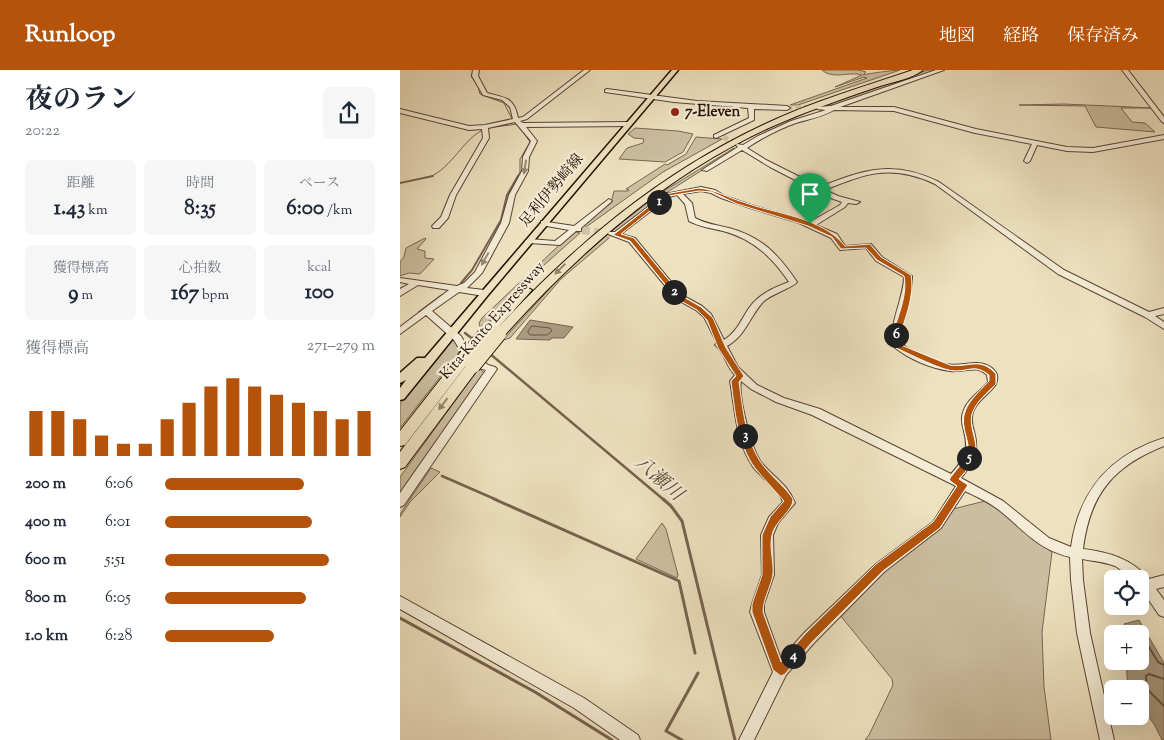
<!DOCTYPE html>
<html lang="ja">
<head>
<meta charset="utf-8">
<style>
	body { margin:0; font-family:"Sorts Mill Goudy","Noto Serif JP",serif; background:#f6f6f7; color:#1f2937; height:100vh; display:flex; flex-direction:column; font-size:19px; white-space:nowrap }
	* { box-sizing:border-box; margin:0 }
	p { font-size:16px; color:#747a83 }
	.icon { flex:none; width:28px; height:28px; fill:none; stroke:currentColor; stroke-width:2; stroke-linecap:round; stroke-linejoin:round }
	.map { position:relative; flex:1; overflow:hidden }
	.drawer { display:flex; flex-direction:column; background:#fff; width:400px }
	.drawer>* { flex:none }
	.controls { position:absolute; left:704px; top:500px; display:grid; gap:10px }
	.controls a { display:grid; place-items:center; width:45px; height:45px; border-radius:8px; background:#fff; box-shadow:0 5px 20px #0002; font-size:25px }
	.pin { position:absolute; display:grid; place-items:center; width:42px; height:42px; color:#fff; margin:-51px -21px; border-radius:50% 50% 50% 0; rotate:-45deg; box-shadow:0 0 5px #0007 }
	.pin .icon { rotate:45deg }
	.km { position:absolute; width:25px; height:25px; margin:-12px; border-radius:50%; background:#222; color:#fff; font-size:14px; line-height:25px; text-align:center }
	.round { display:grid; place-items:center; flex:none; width:52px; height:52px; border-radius:8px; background:#f6f6f7 }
	.head { display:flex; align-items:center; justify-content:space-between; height:85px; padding:0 25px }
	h1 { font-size:28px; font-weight:700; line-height:38px }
	.metrics { display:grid; grid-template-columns:repeat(3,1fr); gap:8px; height:85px; padding:5px 25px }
	.metrics div { display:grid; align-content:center; border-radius:8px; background:#f6f6f7; text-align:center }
	.metrics b { font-size:21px; font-weight:700 }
	.metrics small { font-size:14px; font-weight:400 }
	.metrics p { font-size:14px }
	.chart { height:140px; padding:10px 25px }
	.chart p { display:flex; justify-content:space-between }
	.chart svg { width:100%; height:90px; margin-top:5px; stroke:#b45309; stroke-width:6 }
	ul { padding:0 25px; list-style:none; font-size:16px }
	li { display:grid; grid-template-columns:80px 60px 1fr; align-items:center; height:38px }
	li i { height:12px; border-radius:6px; background:#b45309 }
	header { display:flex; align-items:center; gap:30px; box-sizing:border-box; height:70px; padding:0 25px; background:#b45309; color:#fff }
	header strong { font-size:24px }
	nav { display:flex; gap:28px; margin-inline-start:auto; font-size:18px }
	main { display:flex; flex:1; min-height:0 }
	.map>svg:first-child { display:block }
</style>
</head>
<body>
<header>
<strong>Runloop</strong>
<nav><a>地図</a><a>経路</a><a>保存済み</a></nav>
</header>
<main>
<section class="drawer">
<div class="head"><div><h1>夜のラン</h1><p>20:22</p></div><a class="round"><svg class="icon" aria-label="share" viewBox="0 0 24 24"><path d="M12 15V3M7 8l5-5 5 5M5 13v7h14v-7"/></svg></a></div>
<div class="metrics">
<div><p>距離</p><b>1.43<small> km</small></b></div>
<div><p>時間</p><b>8:35</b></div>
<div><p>ペース</p><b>6:00<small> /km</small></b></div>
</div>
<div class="metrics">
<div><p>獲得標高</p><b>9<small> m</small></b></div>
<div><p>心拍数</p><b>167<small> bpm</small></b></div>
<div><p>kcal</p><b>100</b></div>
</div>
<div class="chart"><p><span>獲得標高</span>271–279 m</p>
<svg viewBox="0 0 160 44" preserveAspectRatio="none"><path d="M5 44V22M15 44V22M25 44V26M35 44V34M45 44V38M55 44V38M65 44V26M75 44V18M85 44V10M95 44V6M105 44V10M115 44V14M125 44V18M135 44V22M145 44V26M155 44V22"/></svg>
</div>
<ul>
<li><b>200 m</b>6:06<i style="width:66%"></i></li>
<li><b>400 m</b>6:01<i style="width:70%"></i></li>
<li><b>600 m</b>5:51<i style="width:78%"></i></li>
<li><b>800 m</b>6:05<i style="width:67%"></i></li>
<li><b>1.0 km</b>6:28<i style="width:52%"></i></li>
</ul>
</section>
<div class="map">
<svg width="764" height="670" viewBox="0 0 764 670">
	<rect width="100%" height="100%" fill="#eee1c0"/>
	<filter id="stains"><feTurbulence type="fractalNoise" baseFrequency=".004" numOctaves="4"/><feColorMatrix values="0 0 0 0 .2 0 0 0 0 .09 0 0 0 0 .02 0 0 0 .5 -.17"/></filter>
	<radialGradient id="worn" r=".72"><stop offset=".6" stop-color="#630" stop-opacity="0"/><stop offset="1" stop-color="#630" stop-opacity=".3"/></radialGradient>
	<g fill="#ccbda0" stroke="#7a6652">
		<path d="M422 0H459L466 2 463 5C465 4 495 0 500 0L398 35H390L467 8 464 7 435 17 462 5C449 1 433 10 422 0Z"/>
		<path d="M528 0H536L435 35H426Z"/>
		<path d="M664 34 753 38H721L732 52 745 53 755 62 696 57 685 36 619 35Z"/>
		<path d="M235 58 278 61 293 64 283 82 265 92 219 89 227 78 243 73 244 69 234 68 228 64Z"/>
		<path d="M296 67 322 69 263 102 186 157H183L182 155 211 133 214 121H228L229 120 226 119 265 94 267 95 286 84Z"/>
		<path d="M334 78V80L266 123 217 162 211 161 259 124Z"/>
		<path d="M176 162 180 163 134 204 84 256 82 258 80 257 79 253 82 248 171 164Z"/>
		<path d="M205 166 209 168 161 209 110 268 103 270 161 206Z"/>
		<path d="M25 168 26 169 17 179 25 181V188L34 189 20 204 9 203 0 206V192L4 187 6 178Z"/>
		<path d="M53 269 55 270 60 281 58 284 0 358V334Z"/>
		<path d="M79 298 85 304 0 425V407Z"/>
		<path d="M31 398 40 402 10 432 0 447V444Z"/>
		<path d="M585 431C610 444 627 468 652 482L642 562 644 617 651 670H465L469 665 493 615 492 609 440 545 482 501 553 439Z"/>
		<path d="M262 453 266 459 278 505 277 508 236 489Z"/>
	</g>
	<g fill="#aa9a80" stroke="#76634e">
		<path d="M130 250 173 257 164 268H152L150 270 116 269Z"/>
		<path d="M739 550 764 593V670H762L754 654 740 635V619H728L726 591H740V564H725L724 554Z"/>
	</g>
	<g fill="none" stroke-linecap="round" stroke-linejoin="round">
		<path stroke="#685542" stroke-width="1" d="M132 256 150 258 152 261 147 265H130L128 262Z"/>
		<g stroke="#685542" stroke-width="2">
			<path d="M730 564V558L737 557 758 592 764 595"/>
			<path d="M764 609 749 604 746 606 747 619 764 636"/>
		</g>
		<g stroke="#76634e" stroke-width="1">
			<path d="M74 0 71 6 78 16 80 24 104 33 113 51"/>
			<path d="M463 37H485"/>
			<path d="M29 107C52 99 65 65 86 59 95 56 107 56 117 54"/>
			<path d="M117 107 120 102V89L130 72 119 56"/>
		</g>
		<g stroke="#76634e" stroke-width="2">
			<path d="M0 113 33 106"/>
			<path d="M61 213 72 200 101 150 107 125 118 106"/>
			<path d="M19 242 42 225"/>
		</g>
		<g stroke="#76634e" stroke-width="2.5">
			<path d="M65 263 74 270"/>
			<path d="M89 283 264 430"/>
			<path d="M42 406 97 430"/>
		</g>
		<g stroke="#76634e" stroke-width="3">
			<path d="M94 429 279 511 295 583"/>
			<path d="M263 429 271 436 282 451 335 670"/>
			<path d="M0 548 135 622 212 670"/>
			<path d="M282 670 266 661 298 603"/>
		</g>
		<g stroke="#d0c2a4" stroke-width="5.5" stroke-dasharray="5.5 3" stroke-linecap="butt">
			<path d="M387 38H416"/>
			<path d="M323 67 339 75"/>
		</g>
		<path stroke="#d0c2a4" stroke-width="8" stroke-dasharray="8 4" stroke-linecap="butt" d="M182 160 211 164"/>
		<defs>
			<g id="minor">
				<path d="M73 0H79L78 6 87 23C106 28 114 27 118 48L123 47 184 0H190L127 49 120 51 123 53 228 52 231 54 228 56 126 57 137 71 129 87 128 101 115 125 109 153 82 203 67 218 84 220 88 223 84 226 59 222 32 241 61 266 68 278 88 295 95 297 97 299 4 435 0 437V423L86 300 82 299 61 282 54 270 26 245 0 264V257L49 220 18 215 0 226V219L9 214 0 212V208L57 216 64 213 75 202 101 153 109 125 122 101 123 87 131 71 115 52 88 58 89 68 56 125 48 148 39 158H33L32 156 41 147 50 125 83 68 82 59 69 60 0 43V39L69 56 85 55 113 49 110 37 102 30 83 25 72 6Z"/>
				<path d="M536 0H544L440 37H494L576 59 667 77 693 78 764 65V69L693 82 667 81 637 75 630 91 627 93 624 91 632 74 575 63 494 41 434 40C422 47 409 49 396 53 379 59 362 68 347 78L366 90 420 117C465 99 494 90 539 112L664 200 749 242 764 238V244L755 246 764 252V259L745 247 658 204 535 114C492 94 466 103 425 120L438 126 460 132 456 134 448 133 445 137 416 155 437 164 445 176 471 174 482 187 512 206C513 229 498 250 500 273 513 283 530 290 546 294 562 298 580 286 594 300 598 304 598 309 596 314 590 324 577 330 573 342 571 348 572 355 574 361 580 383 574 392 561 408L603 431 649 468 671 477C679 420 710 385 764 368V376C714 396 690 423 683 479 709 482 732 489 749 509L764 505V517L756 519 764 530V547L759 545 740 517V509C730 509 724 501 715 496 705 492 693 491 682 489L683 510 690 563 714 670H700L677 563 671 510 670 487C637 479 624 460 599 440 589 432 577 427 565 421L541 458 484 502 414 573 386 605 354 670H339L373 602 350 542 352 534 362 505 361 465 369 447 383 432C378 417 362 409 353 397 336 372 335 340 330 311L335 305C326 297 325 282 315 275L317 273 304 247 296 240 276 229 229 172 208 164 209 162H215L265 124 301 117 315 120 325 126 351 135 410 152 440 135 442 132 428 127 370 97 342 80 307 101 302 100 338 77 336 75 337 74 343 75 358 66 391 51 426 40 417 39V37L431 36ZM301 121 311 123 321 128 347 137 399 153 431 168 440 180 466 178 476 191 504 207C504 227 487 260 493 276 508 289 530 298 550 301 564 303 576 294 587 305L588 312C580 322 567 329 563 342 561 348 562 355 564 361 569 382 565 388 551 404L420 339 384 328 357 315 338 297 327 276C346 266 350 245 364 231 372 224 394 217 397 212 378 184 362 167 329 158 317 155 306 154 295 148L292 133 283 124ZM277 125 285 134 289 151C300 157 311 158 323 161 353 169 372 187 389 212 373 218 359 224 349 238 341 250 337 262 324 270L311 244 302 236 282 225 235 168 221 164 269 127ZM341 311 351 319 376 332 412 345 556 416 533 452 476 494 404 563 381 589 364 542V534L374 505 373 465 378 453 395 433C388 414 372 406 361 392 351 378 338 326 341 311Z"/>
				<path d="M722 0H728L764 47V53L762 52Z"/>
				<path d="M207 19 297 31 387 36 390 38 387 40 354 39V50L316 68 314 67V65L349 48 348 38 274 32 205 22V20Z"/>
				<path d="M209 129 212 131 211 132 181 158V161H176L160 175 129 173 125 171 129 169 155 171 169 160 141 155V151L174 156Z"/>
				<path d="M0 526 184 628 238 665 240 670H220L174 638 0 539Z"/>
			</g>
			<path id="major" d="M272 0H278L88 225 4 329 0 330V318L6 310 0 313V303L17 288H25Z"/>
			<g id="highway">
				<path d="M513 0H523C512 9 492 12 477 17 441 29 405 42 371 57 266 105 179 182 103 267H95L93 264 95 261 89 264 83 260 122 218 126 217 132 220 96 260C173 176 259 104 363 55 411 32 463 17 513 0Z"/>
				<path d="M63 286 68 287 69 290 68 293 5 375 0 376V361L58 287Z"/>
				<path d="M73 292 79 296 78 299 5 397 0 399V382L68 293Z"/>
			</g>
		</defs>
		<use href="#minor" stroke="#594432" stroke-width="2"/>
		<use href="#major" stroke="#271003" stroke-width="3"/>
		<use href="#highway" stroke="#271003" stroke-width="2"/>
		<use href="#minor" fill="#f4ecd6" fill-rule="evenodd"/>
		<use href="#major" fill="#eee1c0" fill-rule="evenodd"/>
		<use href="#highway" fill="#eee1c0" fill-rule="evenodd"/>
		<defs>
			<g id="highway-bridge">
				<path d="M63 290 89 260"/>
				<path d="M73 296 99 264"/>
			</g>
		</defs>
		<use href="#highway-bridge" stroke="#271003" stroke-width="16" stroke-linecap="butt"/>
		<use href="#highway-bridge" stroke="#eee1c0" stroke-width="14"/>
	</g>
	<defs><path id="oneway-solid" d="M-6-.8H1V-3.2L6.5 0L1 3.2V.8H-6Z" transform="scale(1.25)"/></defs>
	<g fill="#988977">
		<use href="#oneway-solid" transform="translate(125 97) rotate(99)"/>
		<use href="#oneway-solid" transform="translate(85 189) rotate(119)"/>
	</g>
	<g fill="#94836b">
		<use href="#oneway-solid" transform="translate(160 199) rotate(136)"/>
		<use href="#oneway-solid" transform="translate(43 334) rotate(127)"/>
	</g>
	<path fill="#b45309" stroke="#fff" fill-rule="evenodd" d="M299 118C317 120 326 127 343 132 376 144 422 147 445 176L470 174 481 187 511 205C515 225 505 249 499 268L501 275 550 295C569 298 580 286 596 304V314C587 323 576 332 572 344 569 356 576 367 576 379 577 390 566 401 559 409L568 415 540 458 483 501 412 572 385 604 381 606 373 600 352 542V534L362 505V465L370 447 384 431C374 420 364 409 355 398 337 373 335 341 331 311L336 306 318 278 307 250 297 240 277 229 230 171 213 165 265 124ZM299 121 312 122 337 134 408 156 432 167 441 179 466 178 477 190 504 206C508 225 497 249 491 268L496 278C510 284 542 301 555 301 571 301 574 294 589 305V311C577 324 560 337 564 357 565 364 569 374 568 380 566 391 554 401 549 410L557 416 533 452 476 494 405 564 381 592 363 542C363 529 371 517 373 504 374 492 369 478 372 465 374 452 394 440 393 429 384 415 369 405 360 391 345 367 343 339 339 312L344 306 326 278 313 248 301 237 282 226 234 168 221 164 269 126Z"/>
	<circle fill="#8f2418" stroke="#f4ecd6" stroke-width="2" cx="275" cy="42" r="5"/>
	<g text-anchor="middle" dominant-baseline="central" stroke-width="4.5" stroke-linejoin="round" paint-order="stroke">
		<g font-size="15" font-weight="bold" fill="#271003" stroke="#f4ecd6" text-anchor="start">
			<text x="285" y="42">7-Eleven</text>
		</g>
		<g font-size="15" fill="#271003" stroke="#f4ecd6">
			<text transform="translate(152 121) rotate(-50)">足利伊勢崎線</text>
			<text transform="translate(93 251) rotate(-49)">Kita-Kanto Expressway</text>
		</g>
		<g font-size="19" font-style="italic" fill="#624e3b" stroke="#f4ecd6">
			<text transform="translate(258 409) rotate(41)">八瀬川</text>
		</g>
	</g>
	<rect width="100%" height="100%" filter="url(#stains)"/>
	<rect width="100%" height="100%" fill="url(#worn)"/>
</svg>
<div class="controls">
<a><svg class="icon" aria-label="locate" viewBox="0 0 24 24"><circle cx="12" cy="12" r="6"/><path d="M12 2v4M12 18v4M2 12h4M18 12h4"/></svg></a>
<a>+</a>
<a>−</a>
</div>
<div class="pin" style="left:410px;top:154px;background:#1e9e55"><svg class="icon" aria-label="arrive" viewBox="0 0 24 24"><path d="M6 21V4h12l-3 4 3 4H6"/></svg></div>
<b class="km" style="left:259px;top:132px">1</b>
<b class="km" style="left:274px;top:222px">2</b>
<b class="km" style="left:345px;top:366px">3</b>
<b class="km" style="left:393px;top:586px">4</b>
<b class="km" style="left:569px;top:388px">5</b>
<b class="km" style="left:496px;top:265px">6</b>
</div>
</main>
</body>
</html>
